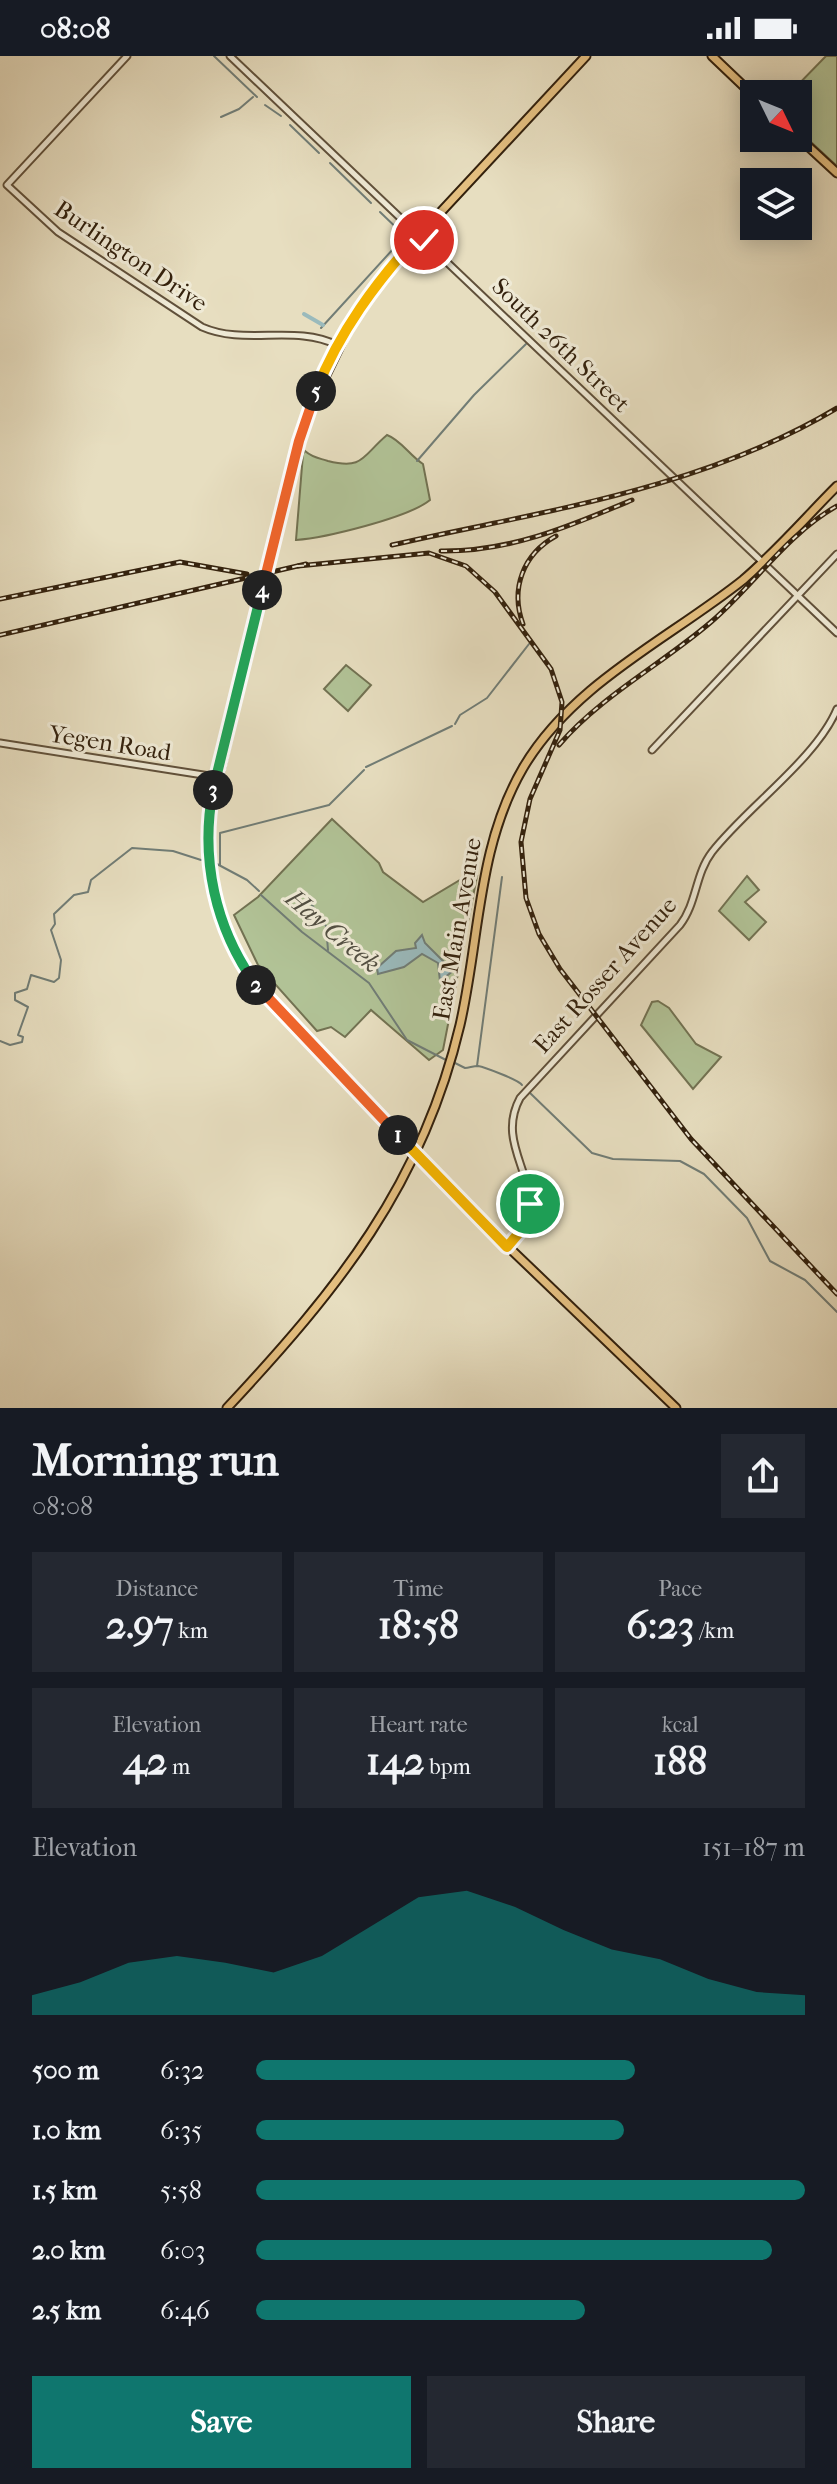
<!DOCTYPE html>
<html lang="en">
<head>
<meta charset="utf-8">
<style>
	body { margin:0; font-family:"IM FELL French Canon",serif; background:#242831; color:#f1f3f6; height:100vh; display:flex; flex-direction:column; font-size:30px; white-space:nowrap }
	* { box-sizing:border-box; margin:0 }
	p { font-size:26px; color:#9ea1a6 }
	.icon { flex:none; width:44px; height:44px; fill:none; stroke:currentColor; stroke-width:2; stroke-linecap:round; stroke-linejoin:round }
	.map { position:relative; height:1352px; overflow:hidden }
	.details { display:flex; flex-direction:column; background:#171b24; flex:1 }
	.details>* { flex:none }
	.needle { width:52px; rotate:133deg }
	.fabs { position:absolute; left:740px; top:24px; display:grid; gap:16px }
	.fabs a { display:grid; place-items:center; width:72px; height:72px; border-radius:0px; background:#171b24; box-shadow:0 4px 20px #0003; font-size:40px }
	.pin { position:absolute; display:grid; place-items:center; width:68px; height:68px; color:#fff; margin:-34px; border:4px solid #fff; border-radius:50%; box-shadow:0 2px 8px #0007 }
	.km { position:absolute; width:40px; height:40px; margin:-20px; border-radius:50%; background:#222; color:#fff; font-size:22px; line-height:40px; text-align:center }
	.round { display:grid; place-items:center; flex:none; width:84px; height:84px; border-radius:0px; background:#242831 }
	.head { display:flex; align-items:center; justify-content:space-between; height:136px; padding:0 32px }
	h1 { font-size:44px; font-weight:700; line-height:60px }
	.figures { display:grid; grid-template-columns:repeat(3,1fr); gap:12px; height:136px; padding:8px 32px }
	.figures div { display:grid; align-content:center; border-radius:0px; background:#242831; text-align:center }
	.figures b { font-size:40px; font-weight:700 }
	.figures small { font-size:22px; font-weight:400 }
	.figures p { font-size:22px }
	.chart { height:224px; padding:16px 32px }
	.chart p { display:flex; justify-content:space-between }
	.chart svg { width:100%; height:144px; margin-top:8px; fill:#0f766e; opacity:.7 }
	.button { display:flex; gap:16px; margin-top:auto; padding:16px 32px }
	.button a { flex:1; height:92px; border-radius:0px; background:#0f766e; color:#fff; font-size:32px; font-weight:700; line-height:92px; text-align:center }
	.button a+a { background:#242831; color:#f1f3f6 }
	ul { padding:0 32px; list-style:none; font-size:26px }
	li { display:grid; grid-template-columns:128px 96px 1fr; align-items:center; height:60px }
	li i { height:20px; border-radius:10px; background:#0f766e }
	.status { display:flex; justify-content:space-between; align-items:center; height:56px; padding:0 40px; background:#171b24; direction:ltr }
	.status svg { height:22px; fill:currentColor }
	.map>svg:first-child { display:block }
</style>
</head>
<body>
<div class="status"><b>08:08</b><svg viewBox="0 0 49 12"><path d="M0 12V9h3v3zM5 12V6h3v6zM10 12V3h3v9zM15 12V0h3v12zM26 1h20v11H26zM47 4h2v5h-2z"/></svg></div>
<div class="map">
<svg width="837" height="1352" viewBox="0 0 837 1352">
	<rect width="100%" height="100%" fill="#e7dec0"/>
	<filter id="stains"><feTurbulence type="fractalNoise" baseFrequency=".0025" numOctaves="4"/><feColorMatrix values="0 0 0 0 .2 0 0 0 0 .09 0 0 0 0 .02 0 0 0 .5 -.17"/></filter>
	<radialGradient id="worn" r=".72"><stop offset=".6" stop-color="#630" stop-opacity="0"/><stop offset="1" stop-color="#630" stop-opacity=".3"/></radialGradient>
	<g fill="#b1c296" stroke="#727252" stroke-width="2">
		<path d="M826 0H837V110L798 74V38H789Z"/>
		<path d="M387 379C401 384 410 400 423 408L430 444C408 462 324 482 296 484L303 398 305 395C313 402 319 402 328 405 364 414 362 400 387 379Z"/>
		<path d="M346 609 371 629 348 655 324 633Z"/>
		<path d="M332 763 379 807 383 816 423 846 465 821 477 820 443 994 429 1004 371 954 345 981 331 971 317 975 258 909 234 859 258 841Z"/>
		<path d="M747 820 759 834 745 846 766 866 749 884 719 855Z"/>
		<path d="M658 945 669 952 696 988 721 1001 693 1033 641 969 652 946Z"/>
	</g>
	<path fill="#9ababc" stroke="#717d76" stroke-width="2" d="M422 879 425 887 453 915 440 925 438 907 422 898 404 911 378 918 377 912 396 895 416 892 415 887Z"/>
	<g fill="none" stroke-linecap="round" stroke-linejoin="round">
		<g stroke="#717d76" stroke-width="2">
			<path d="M214 0 257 41"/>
			<path d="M265 49 281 60"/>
			<path d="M221 61 239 53 253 41"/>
			<path d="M290 69 319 97"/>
			<path d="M330 107 371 147"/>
			<path d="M321 272 405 180 380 156"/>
			<path d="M417 405 474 339 526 288"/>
			<path d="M455 668 460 659 487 642 529 588"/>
			<path d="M366 711 452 670"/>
			<path d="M217 808 247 824 259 835"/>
			<path d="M220 809V777L329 749 364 714"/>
			<path d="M261 839 302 876 369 927 407 984 446 1004"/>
			<path d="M303 846H310L326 870 328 894"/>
			<path d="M0 985 10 989 22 986 23 981 18 979 28 951 15 944V937L27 933 31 919 54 926 59 922 61 904 51 874 55 868 54 858 74 839 88 836 91 824 132 792 173 795 201 804"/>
			<path d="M453 1006 465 1012C469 1012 473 1010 478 1010 484 1011 519 1024 522 1029"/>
			<path d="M477 1010 502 821"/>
			<path d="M529 1036 592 1097 613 1103 680 1105 704 1118 747 1162 770 1205 805 1224 837 1256"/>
		</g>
		<path stroke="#9ababc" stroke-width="4" d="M304 258 323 269"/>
		<defs>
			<g id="minor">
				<path d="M127 0 7 129 58 176 202 271C245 290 295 268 337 289"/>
				<path d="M230 0 837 577"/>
				<path d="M0 687 216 721"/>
				<path d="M652 694 837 498"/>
				<path d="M508 1190C562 1134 490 1098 520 1042L680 869C697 847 695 818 712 796 746 752 816 703 837 653"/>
			</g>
			<g id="major">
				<path d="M712 0 754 40"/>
				<path d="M798 81 837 117"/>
				<path d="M269 505 307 358 352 265 399 201 586 0"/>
				<path d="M263 529 209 762 212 827 233 892 271 947 470 1154 676 1352"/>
				<path d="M227 1352C337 1234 422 1130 460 969 480 882 477 791 523 712 573 627 669 583 743 524 777 495 806 461 837 430"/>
			</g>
		</defs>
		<use href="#minor" stroke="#60503a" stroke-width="9"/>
		<use href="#major" stroke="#33210d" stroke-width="11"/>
		<use href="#minor" stroke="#efead6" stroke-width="5"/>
		<use href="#major" stroke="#e4bf80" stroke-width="7"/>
		<defs>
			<g id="rail">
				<path d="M392 489C543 455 702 433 837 352"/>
				<path d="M441 495C510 496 570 470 632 444"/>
				<path d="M298 510 429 497 466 510 495 536 551 613 562 646 560 674 530 743 521 786 526 842 539 878 560 913 691 1083 837 1238"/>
				<path d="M0 543 180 506 247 518"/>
				<path d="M523 568C510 533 523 498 556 480"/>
				<path d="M0 579 306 508"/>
				<path d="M559 689C601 640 662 608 711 566 754 529 787 478 837 450"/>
			</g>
		</defs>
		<use href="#rail" stroke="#33210d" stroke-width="5"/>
		<use href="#rail" stroke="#efead6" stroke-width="2" stroke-dasharray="6" stroke-linecap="butt"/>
		<defs>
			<path id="major-bridge" d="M263 529 269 505"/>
		</defs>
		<use href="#major-bridge" stroke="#33210d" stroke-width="11" stroke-linecap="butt"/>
		<use href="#major-bridge" stroke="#e4bf80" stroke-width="7"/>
	</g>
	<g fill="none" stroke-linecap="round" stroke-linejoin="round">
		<defs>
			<path id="split-1" d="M398 1079 507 1191 523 1172 530 1148"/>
			<path id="split-2" d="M256 929 398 1079"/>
			<path id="split-3" d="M213 734C200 803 215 872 256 929"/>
			<path id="split-4" d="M213 734 262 534"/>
			<path id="split-5" d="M262 534 299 385 316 335"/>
			<path id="split-6" d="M316 335C339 276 376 226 419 179L424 184"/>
		</defs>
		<use href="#split-1" stroke="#fff" stroke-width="16"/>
		<use href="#split-2" stroke="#fff" stroke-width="16"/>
		<use href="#split-3" stroke="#fff" stroke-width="16"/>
		<use href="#split-4" stroke="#fff" stroke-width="16"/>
		<use href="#split-5" stroke="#fff" stroke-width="16"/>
		<use href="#split-6" stroke="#fff" stroke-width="16"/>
		<use href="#split-1" stroke="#f5b400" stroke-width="10"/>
		<use href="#split-2" stroke="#f0652b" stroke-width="10"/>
		<use href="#split-3" stroke="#22a559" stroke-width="10"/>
		<use href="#split-4" stroke="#22a559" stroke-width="10"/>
		<use href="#split-5" stroke="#f0652b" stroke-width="10"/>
		<use href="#split-6" stroke="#f5b400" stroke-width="10"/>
	</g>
	<g text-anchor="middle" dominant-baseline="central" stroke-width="6" stroke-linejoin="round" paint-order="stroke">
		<g font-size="24" fill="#33210d" stroke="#efead6">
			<text transform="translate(131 200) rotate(34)">Burlington Drive</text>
			<text transform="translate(561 289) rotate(44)">South 26th Street</text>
			<text transform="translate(110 687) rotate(9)">Yegen Road</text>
			<text transform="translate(457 873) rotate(-80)">East Main Avenue</text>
			<text transform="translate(605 919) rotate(-48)">East Rosser Avenue</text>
		</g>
		<g font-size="26" font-style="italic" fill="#524f42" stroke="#efead6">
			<text transform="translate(333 875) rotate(40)">Hay Creek</text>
		</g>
	</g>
	<rect width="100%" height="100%" filter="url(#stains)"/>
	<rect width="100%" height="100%" fill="url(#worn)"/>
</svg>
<div class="fabs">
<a><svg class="needle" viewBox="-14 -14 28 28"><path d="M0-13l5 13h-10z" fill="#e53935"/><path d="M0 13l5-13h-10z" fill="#9ea1a6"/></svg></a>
<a><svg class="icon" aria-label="layers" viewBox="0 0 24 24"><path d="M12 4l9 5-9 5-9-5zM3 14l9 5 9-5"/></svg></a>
</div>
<div class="pin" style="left:530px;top:1148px;background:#1e9e55"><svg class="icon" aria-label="arrive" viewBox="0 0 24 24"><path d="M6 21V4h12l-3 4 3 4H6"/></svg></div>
<div class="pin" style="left:424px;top:184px;background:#d93025"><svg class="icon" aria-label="check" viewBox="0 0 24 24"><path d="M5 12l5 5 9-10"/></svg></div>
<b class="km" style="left:398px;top:1079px">1</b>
<b class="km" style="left:256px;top:929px">2</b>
<b class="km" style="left:213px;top:734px">3</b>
<b class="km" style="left:262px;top:534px">4</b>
<b class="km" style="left:316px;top:335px">5</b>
</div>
<section class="details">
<div class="head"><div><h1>Morning run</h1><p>08:08</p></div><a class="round"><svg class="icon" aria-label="share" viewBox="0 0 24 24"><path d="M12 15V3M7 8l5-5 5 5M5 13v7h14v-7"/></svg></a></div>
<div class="figures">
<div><p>Distance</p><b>2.97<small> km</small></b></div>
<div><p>Time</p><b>18:58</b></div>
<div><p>Pace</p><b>6:23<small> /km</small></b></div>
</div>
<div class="figures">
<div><p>Elevation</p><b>42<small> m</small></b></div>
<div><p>Heart rate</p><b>142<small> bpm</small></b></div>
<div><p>kcal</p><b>188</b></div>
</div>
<div class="chart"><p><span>Elevation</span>151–187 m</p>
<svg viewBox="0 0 160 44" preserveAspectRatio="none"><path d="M0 44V38L10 34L20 28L30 26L40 28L50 31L60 26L70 17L80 8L90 6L100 11L110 18L120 24L130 27L140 33L150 37L160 38V44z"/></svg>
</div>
<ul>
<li><b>500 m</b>6:32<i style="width:69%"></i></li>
<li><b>1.0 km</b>6:35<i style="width:67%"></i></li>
<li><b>1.5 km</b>5:58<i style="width:100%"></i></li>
<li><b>2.0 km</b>6:03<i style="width:94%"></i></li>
<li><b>2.5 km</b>6:46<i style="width:60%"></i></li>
</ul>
<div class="button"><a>Save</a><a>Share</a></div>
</section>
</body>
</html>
